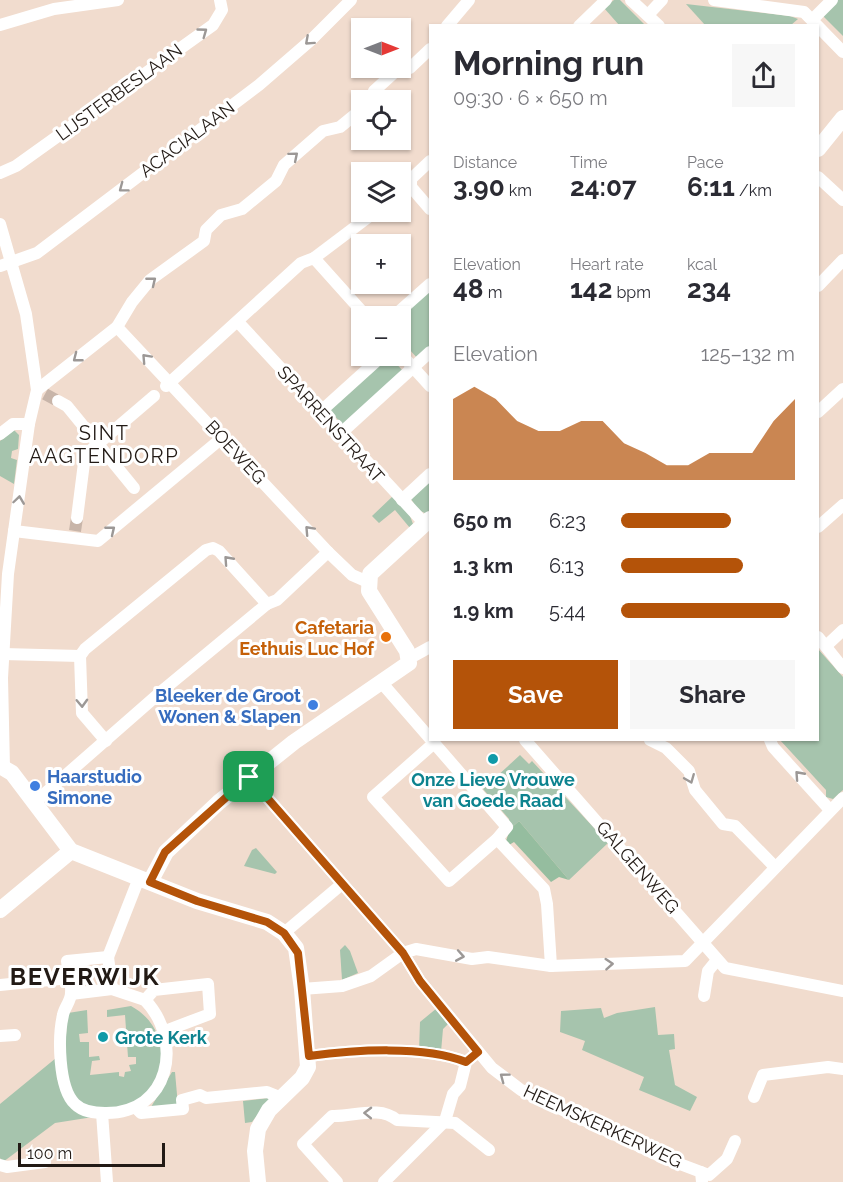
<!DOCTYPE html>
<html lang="en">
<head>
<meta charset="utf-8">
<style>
	body { margin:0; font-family:Raleway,sans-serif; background:#f7f7f7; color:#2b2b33; height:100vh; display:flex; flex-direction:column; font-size:22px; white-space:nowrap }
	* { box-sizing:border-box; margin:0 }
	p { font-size:20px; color:#7c7c81 }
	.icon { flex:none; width:33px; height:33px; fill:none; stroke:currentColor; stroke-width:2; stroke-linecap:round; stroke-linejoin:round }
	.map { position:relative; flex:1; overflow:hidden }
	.panel { position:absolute; left:429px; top:24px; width:390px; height:717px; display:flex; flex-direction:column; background:#fff; border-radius:0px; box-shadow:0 2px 4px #0004 }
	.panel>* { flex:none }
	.needle { width:39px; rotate:90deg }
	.tools { position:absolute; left:351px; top:18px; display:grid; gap:12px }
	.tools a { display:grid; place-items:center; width:60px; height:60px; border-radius:0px; background:#fff; box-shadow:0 2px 4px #0004; font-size:30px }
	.scale { position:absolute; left:18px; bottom:15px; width:147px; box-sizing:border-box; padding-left:6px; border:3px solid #221a15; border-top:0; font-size:16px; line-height:21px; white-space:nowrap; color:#221a15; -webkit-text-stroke:4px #fff; paint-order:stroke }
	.pin { position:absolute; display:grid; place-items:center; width:51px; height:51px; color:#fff; margin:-26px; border-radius:12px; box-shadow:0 3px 9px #0006 }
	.round { display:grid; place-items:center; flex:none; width:63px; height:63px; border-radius:0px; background:#f7f7f7 }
	.summary { display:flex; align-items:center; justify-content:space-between; height:102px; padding:0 24px }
	h1 { font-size:33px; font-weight:700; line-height:45px }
	.metrics { display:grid; grid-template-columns:repeat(3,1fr); gap:9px; height:102px; padding:6px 24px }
	.metrics div { display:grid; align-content:center }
	.metrics b { font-size:26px; font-weight:700 }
	.metrics small { font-size:16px; font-weight:400 }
	.metrics p { font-size:16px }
	.chart { height:168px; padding:12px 24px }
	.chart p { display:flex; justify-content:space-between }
	.chart svg { width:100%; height:108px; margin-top:6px; fill:#b45309; opacity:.7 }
	.button { display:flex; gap:12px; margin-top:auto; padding:12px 24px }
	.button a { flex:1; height:69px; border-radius:0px; background:#b45309; color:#fff; font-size:24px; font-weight:700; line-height:69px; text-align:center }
	.button a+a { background:#f7f7f7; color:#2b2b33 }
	ul { padding:0 24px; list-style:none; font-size:20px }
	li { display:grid; grid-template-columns:96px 72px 1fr; align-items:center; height:45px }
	li i { height:15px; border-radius:8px; background:#b45309 }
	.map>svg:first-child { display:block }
</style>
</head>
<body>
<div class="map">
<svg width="843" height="1182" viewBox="0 0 843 1182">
	<rect width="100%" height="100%" fill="#f1dcce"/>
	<g fill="#a6c4ad">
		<path d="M614 0H620L645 25H619L604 8Z"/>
		<path d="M836 0H843V36L822 15Z"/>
		<path d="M686 4 790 16 798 19 791 25H705Z"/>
		<path d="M430 288V348L418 359 401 340 400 316Z"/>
		<path d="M385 356H389L404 372 344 426 327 408Z"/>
		<path d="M14 430 19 435 18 449 12 451 11 458 17 460 14 484 0 476V441Z"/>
		<path d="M430 479V509L427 514 418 510 411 499Z"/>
		<path d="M393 496 410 516 413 524 410 528 395 510 379 523 372 516Z"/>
		<path d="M818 649 843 677V790L833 799 826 797V790L780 740H818Z"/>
		<path d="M520 755 529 764 532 761 608 843 569 880 519 821 510 829 509 819 483 789Z"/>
		<path d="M256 848 277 872 275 874 244 866 252 850Z"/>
		<path d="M345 945 350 951 358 973 342 980 340 950Z"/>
		<path d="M131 1006C185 1035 163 1119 98 1108 88 1106 80 1105 74 1096 60 1073 66 1038 68 1013L87 1010 88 1033 79 1034 80 1042H89V1057L99 1056 100 1060 92 1061 90 1075 119 1072V1076L124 1077 125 1072 131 1071 129 1065 136 1064V1057H128L125 1015 107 1017V1010Z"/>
		<path d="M655 1007 658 1035 674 1034 675 1049 669 1050 675 1085 697 1097 690 1111 639 1090 644 1077 582 1050 585 1041 560 1032 561 1011 601 1008 604 1018 617 1013Z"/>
		<path d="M437 1008 448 1024 443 1029 441 1052 419 1051 420 1022Z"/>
		<path d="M56 1058 57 1079 93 1117 55 1123 3 1162 0 1158V1104Z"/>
		<path d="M172 1072H175L178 1106 151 1107Z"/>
		<path d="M268 1098 269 1100 252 1122 245 1123 243 1101Z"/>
	</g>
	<path fill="#95bd9f" d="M519 821 569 880 559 877 551 882 514 842 509 845 506 841 510 829Z"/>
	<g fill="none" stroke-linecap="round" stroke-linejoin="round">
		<g stroke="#c8b5a9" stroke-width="12" stroke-dasharray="12 6" stroke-linecap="butt">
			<path d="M45 394 58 401"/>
			<path d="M75 531 77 518"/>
		</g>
		<g stroke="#fff" stroke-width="12">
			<path d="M631 0 659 26"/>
			<path d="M714 0 804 12 843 52"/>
			<path d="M648 15 662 0"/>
			<path d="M813 19 832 0"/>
			<path d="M0 25 54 9 118 0"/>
			<path d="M447 26 469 0"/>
			<path d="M579 26 606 0"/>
			<path d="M371 100 374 91 397 70 410 68 430 49"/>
			<path d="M0 173 16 166 213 25 222 10 220 0"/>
			<path d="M818 177 843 200"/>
			<path d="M411 187V179L430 161"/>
			<path d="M411 187 430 209"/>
			<path d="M0 224 26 314 37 390 29 424 8 574 2 678 4 768"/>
			<path d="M314 258 375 212"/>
			<path d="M0 266 37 253 189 138 259 85 311 40 351 0"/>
			<path d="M818 286 843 260"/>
			<path d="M394 316 430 284"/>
			<path d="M238 322 425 524"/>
			<path d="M117 327 328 552 352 575 368 582"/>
			<path d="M400 353 430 386"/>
			<path d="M166 386 301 263 314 258 366 316"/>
			<path d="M37 390 117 327 132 302 150 280 204 241 206 230 221 215 242 209 276 181 284 165 323 131 340 127 362 109"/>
			<path d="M58 401 67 406 134 488"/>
			<path d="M320 412 382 356"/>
			<path d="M818 412 843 389"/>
			<path d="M0 434 13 424H29"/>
			<path d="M340 434 430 352"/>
			<path d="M402 500 430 474"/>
			<path d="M77 518 85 455 154 396"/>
			<path d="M818 527 843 505"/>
			<path d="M14 531 98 541 222 438"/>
			<path d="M818 637 843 668"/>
			<path d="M826 646 843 630"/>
			<path d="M3 654 80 656"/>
			<path d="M80 656 85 649 206 550 213 548 219 551 267 604"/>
			<path d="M80 656 82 713 106 741"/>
			<path d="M410 658 430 647"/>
			<path d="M381 682 507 827 497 839 449 881 373 797 433 744"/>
			<path d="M525 740 725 968 843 991"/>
			<path d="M650 740 666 748 689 771 695 790 723 824 735 826 775 867"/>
			<path d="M770 740 773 747 830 810"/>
			<path d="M249 777 403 953 420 981 492 1068 521 1090 664 1158 701 1172 702 1182"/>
			<path d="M34 803 163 690 267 604 277 600 328 552"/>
			<path d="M497 839 544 889 547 904 551 966"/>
			<path d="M284 933 342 884"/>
			<path d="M108 957 67 961C68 971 72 984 71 993 71 1001 64 1008 63 1015 58 1036 58 1088 75 1104 83 1112 94 1113 105 1113 170 1114 184 1041 145 1000L154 990 208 984 210 1014 165 1031"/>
			<path d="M108 957 139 878"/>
			<path d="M108 957 112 989"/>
			<path d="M0 985 69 978"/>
			<path d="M302 989 342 986 371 976 403 953 416 949 472 959 488 957 551 966 685 961 843 798"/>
			<path d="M71 994 112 989 145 1000"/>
			<path d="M704 996 708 971 717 960"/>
			<path d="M0 1036 15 1035"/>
			<path d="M309 1056C352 1050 425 1045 466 1062"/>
			<path d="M754 1097 763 1075 828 1067 843 1069"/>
			<path d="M136 1108 141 1113 183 1109 182 1100 200 1095 206 1098 267 1092 282 1098"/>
			<path d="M102 1113 107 1182"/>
			<path d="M0 1165 7 1167 45 1162"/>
			<path d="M701 1172 709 1175 727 1159 735 1141"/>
			<path d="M337 1182 303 1144 332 1116C353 1117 379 1105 397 1120L455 1123 489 1150"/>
			<path d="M384 1182 445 1121 453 1094 460 1086 466 1062 478 1052"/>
		</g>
		<g stroke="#fff" stroke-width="16">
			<path d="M818 149 843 118"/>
			<path d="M0 766 12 773 71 851 197 901 267 922 284 933 296 948 302 989 308 1067 302 1078 269 1110 258 1129 255 1151 258 1182"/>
			<path d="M150 882 166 852 219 802 294 742 409 663 407 651 369 591 370 574 430 519"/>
			<path d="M0 910 71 851"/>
		</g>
	</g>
	<defs><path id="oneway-chevron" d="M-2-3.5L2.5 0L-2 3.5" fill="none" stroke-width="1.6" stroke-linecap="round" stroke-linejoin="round" transform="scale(1.5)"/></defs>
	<g stroke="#9c9896">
		<use href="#oneway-chevron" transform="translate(203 32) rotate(-36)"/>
		<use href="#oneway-chevron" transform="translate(309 41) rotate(138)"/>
		<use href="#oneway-chevron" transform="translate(294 156) rotate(-40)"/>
		<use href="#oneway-chevron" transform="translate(123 188) rotate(143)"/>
		<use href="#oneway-chevron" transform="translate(152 281) rotate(-39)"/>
		<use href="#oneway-chevron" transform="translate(77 358) rotate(142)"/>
		<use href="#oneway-chevron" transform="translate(146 358) rotate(-133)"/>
		<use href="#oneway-chevron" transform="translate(19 500) rotate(-82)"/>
		<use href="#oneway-chevron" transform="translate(111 530) rotate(-39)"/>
		<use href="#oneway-chevron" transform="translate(309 530) rotate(-133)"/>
		<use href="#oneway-chevron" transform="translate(228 560) rotate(-132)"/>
		<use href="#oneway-chevron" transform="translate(82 703) rotate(88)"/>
		<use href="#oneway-chevron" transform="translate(799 775) rotate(-132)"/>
		<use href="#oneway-chevron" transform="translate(690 779) rotate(68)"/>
		<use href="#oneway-chevron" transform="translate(460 956) rotate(10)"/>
		<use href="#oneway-chevron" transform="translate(609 964) rotate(-4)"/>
		<use href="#oneway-chevron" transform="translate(504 1077) rotate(-143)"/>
		<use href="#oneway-chevron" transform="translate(368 1113) rotate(-179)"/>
	</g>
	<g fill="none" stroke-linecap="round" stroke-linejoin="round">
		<defs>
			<path id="route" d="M249 777 403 953 420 981 478 1052 466 1062C425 1045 353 1050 309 1056L298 953 284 933 267 922 197 901 150 882 165 852Z"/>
		</defs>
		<use href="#route" stroke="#fff" stroke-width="12"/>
		<use href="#route" stroke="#b45309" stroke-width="8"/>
	</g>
	<circle fill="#e8710a" stroke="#fff" stroke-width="2" cx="386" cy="637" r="6"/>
	<g fill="#3f7fe0" stroke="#fff" stroke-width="2">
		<circle cx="313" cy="705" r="6"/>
		<circle cx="35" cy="786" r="6"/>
	</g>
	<g fill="#0f9aa8" stroke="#fff" stroke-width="2">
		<circle cx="493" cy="759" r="6"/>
		<circle cx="103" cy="1037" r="6"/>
	</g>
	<g text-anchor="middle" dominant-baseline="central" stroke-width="6" stroke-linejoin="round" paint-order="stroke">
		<g font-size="18" fill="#221a15" stroke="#fff">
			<text transform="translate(119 92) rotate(-36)">LIJSTERBESLAAN</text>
			<text transform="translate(187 139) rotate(-37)">ACACIALAAN</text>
			<text transform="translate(331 424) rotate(48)">SPARRENSTRAAT</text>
			<text transform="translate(236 452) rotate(47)">BOEWEG</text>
			<text transform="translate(638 867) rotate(49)">GALGENWEG</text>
			<text transform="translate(603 1126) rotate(25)">HEEMSKERKERWEG</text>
		</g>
		<g font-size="18" font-weight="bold" fill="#c56008" stroke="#fff" text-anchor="end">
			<text x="374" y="627">Cafetaria<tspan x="374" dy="21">Eethuis Luc Hof</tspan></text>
		</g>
		<g font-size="18" font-weight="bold" fill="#366cbe" stroke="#fff" text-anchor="end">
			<text x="301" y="695">Bleeker de Groot<tspan x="301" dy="21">Wonen &amp; Slapen</tspan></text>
			<text x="47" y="776" text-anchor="start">Haarstudio<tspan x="47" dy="21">Simone</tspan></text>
		</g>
		<g font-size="18" font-weight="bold" fill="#0d838f" stroke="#fff">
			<text x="493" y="779">Onze Lieve Vrouwe<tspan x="493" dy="21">van Goede Raad</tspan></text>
			<text x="115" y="1037" text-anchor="start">Grote Kerk</text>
		</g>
		<g font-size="20" letter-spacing="1.5" fill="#221a15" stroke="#fff">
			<text x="104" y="433">SINT<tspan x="104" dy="23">AAGTENDORP</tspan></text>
		</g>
		<g font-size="24" font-weight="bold" letter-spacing="1.5" fill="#221a15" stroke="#fff">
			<text x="85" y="976">BEVERWIJK</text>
		</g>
	</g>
</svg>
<div class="tools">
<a><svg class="needle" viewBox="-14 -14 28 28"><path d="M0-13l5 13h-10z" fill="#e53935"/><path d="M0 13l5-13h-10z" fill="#7c7c81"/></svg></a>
<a><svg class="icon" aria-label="locate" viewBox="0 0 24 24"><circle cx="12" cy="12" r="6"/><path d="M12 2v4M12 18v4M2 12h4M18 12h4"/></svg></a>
<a><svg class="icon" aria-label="layers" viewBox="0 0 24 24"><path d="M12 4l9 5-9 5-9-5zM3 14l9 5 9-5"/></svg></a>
<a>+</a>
<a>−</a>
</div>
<div class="scale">100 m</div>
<div class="pin" style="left:249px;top:777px;background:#1e9e55"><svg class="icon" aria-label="arrive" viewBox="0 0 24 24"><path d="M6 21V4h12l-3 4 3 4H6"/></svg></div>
<section class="panel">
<div class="summary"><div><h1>Morning run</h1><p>09:30 · 6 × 650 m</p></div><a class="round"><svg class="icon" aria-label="share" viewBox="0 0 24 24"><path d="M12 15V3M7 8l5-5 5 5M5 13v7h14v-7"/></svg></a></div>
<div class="metrics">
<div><p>Distance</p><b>3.90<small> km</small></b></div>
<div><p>Time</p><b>24:07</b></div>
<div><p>Pace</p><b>6:11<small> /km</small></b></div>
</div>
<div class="metrics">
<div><p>Elevation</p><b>48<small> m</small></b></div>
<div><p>Heart rate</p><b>142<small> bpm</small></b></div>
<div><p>kcal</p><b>234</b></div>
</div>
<div class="chart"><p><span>Elevation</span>125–132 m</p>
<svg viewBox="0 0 160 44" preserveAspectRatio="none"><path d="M0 44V11L10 6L20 11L30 20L40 24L50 24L60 20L70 20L80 29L90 33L100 38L110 38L120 33L130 33L140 33L150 20L160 11V44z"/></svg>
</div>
<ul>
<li><b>650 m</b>6:23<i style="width:63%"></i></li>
<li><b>1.3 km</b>6:13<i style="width:70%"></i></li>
<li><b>1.9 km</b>5:44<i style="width:97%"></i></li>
</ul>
<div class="button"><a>Save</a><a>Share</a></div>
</section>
</div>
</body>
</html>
